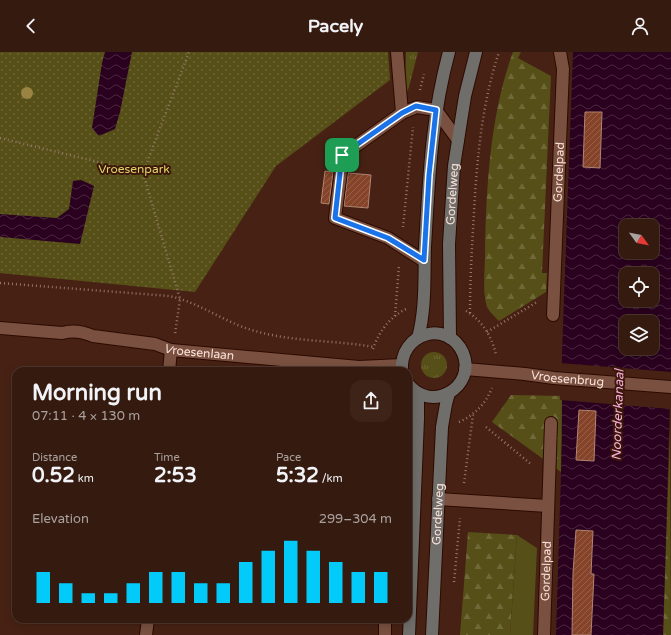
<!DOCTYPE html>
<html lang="en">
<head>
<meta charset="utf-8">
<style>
	body { margin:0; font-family:"Varela Round",sans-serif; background:#3d2318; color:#f1f3f6; height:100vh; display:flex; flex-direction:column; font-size:15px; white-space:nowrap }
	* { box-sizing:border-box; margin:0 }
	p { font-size:13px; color:#aaa19e }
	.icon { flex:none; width:22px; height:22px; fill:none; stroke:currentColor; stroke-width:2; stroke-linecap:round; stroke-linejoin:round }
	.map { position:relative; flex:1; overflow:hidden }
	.panel { position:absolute; left:12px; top:315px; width:400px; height:256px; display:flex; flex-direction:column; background:#351a0f; border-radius:12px; box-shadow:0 2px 10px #0003,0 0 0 1px #4f382f }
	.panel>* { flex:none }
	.needle { width:26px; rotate:123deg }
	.buttons { position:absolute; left:619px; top:167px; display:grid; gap:8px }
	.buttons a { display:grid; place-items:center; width:40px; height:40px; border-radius:8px; background:#351a0f; box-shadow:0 2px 10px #0003,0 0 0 1px #4f382f; font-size:20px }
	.pin { position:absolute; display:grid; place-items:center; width:34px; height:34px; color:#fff; margin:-17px; border-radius:8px; box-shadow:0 2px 6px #0006 }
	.round { display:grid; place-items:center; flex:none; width:42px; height:42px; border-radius:12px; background:#3d2318 }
	.summary { display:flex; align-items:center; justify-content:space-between; height:68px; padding:0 20px }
	h1 { font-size:22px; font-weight:800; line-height:30px }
	.figures { display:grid; grid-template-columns:repeat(3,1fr); gap:6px; height:68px; padding:4px 20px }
	.figures div { display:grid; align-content:center }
	.figures b { font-size:20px; font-weight:800 }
	.figures small { font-size:11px; font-weight:400 }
	.figures p { font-size:11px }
	.chart { height:112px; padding:8px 20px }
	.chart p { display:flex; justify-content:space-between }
	.chart svg { width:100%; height:72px; margin-top:4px; stroke:#03cbf9; stroke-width:6 }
	header { display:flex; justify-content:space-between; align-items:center; height:52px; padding:0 20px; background:#351a0f; font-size:18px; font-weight:800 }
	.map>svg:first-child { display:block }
</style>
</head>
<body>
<header><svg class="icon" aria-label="back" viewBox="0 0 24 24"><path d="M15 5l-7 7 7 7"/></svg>Pacely<svg class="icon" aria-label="person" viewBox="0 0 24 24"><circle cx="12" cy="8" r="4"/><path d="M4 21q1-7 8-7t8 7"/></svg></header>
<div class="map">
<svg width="671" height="583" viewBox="0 0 671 583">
	<defs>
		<pattern id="grass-tufts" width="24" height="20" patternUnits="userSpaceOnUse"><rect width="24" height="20" fill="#564f17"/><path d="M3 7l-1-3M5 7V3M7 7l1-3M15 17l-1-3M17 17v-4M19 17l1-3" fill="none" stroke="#6f6838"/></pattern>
		<pattern id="forest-firs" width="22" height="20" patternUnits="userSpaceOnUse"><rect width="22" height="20" fill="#564f17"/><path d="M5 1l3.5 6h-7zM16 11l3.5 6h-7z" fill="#6f6838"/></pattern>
		<pattern id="park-dots" width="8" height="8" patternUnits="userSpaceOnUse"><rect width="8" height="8" fill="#564f17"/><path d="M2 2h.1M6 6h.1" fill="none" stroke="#6f6838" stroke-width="1.8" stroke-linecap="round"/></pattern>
		<pattern id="water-waves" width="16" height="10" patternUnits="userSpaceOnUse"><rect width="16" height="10" fill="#2a021f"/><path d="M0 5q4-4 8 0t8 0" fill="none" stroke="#4a273f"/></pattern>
		<pattern id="building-hatch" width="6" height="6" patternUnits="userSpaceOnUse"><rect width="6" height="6" fill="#854429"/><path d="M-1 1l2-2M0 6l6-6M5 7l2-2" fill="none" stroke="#975f47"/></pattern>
	</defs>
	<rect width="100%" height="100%" fill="#472214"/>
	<g fill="url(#grass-tufts)">
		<path d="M406 0H418L409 35 405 45Z"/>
		<circle cx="434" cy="313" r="13"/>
	</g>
	<g fill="url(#forest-firs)">
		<path d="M513 0H521L518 6 551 24 542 221H547L546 240 499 269C495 265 489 259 487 255 482 239 485 219 485 203 486 137 490 62 513 0Z"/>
		<path d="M511 343 562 344 561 420 492 370Z"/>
		<path d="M670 352 671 583H663L670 378Z"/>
		<path d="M468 480 517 483 510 583H460Z"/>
	</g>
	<path fill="url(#park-dots)" d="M0 0H388L390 28 276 114 195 240 0 221Z"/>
	<path fill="#564f17" d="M517 483 537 496 533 583H510Z"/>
	<g fill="url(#water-waves)" fill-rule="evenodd">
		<path d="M105 0H132L120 60 115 77 99 84 92 76 102 11Z"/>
		<path d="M573 0H671V317L663 583H556L562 388V301ZM626 174H652V200H626ZM626 222H652V248H626ZM626 270H652V296H626Z"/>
		<path d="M81 128 94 134 80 192 0 185V162L57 166 69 157 73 129Z"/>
	</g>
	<path fill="#472214" d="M560 311 671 320V357L560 348Z"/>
	<g fill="url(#building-hatch)" stroke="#b18473">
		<path d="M585 60H602L600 116 583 115Z"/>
		<path d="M325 119 333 120 329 152 321 151Z"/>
		<path d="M348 121 371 123 368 156 344 154Z"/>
		<path d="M579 358 596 359 594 409 576 408Z"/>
		<path d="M576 478 593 479 591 522H594L591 583H572L573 521Z"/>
	</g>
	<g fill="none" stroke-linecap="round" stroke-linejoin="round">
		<defs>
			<g id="lane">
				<path d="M397 0 402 61"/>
				<path d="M424 209 388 186 335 166 343 103 402 61 417 55 436 58 458 88"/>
			</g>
			<g id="street">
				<path id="s1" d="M553 263 563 17 560 0"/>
				<path id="s2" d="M0 276 62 281C72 278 84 280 93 284L155 292 171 298 359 315 402 313"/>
				<path id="s3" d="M465 317 525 322 554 326 671 335"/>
				<path d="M169 319 171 298"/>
				<path d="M438 447 548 454"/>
				<path d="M146 583 148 567"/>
				<path d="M385 583V567"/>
				<path id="s4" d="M544 583 551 371"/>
			</g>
			<g id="secondary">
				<path d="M418 286C426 256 424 226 425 195 429 128 431 66 449 0"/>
				<path id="s5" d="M450 286 449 192 454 114 465 44 476 0"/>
				<path d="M402 319C399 280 448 267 463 301 477 335 431 362 408 332"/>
				<path d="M409 583 418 367V341"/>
				<path id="s6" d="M432 583 442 375 446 352 449 341"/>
			</g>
		</defs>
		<use href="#lane" stroke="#2c0a00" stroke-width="14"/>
		<use href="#street" stroke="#2c0a00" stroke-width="14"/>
		<use href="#secondary" stroke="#2c0a00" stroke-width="14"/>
		<g stroke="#96776b" stroke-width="2.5" stroke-dasharray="1 3" stroke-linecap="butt">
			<path d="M420 38 424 22"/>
			<path d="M0 86 143 121 180 247 175 282"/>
			<path d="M143 121 189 0"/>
			<path d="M403 175 413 75"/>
			<path d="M0 231 169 244C199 250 225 271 255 279 293 290 334 288 374 295"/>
			<path d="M466 259C483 269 492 285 496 303"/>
			<path d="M470 261C470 227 472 194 474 160 477 106 482 51 499 0"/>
			<path d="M395 264 399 214"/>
			<path d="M487 280 537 250"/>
			<path d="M373 297C379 279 390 265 406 257"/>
			<path d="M459 370C475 363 486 351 492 336"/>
			<path d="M486 375 532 413"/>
			<path d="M464 431 473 363"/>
			<path d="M454 530 460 466"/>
		</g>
		<use href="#lane" stroke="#7a5140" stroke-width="12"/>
		<use href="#street" stroke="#7a5140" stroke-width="12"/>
		<use href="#secondary" stroke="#706e6b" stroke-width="12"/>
	</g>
	<circle fill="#9b8342" cx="27" cy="41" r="6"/>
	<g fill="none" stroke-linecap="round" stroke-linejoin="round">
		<defs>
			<path id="route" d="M416 54 436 58 429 123 424 208 388 186 335 166 342 103 402 61Z"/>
		</defs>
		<use href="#route" stroke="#fff" stroke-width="8"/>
		<use href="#route" stroke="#1a73e8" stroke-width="5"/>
	</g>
	<g text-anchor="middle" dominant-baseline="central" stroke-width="4" stroke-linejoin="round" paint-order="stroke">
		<g font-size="12" fill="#dfd268" stroke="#3c180a">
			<text x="134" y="117">Vroesenpark</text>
		</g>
		<g font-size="12" fill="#fae1d8" stroke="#3c180a">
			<text stroke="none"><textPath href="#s1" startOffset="143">Gordelpad</textPath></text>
			<text stroke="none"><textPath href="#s5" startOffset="144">Gordelweg</textPath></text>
			<text stroke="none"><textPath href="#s2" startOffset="202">Vroesenlaan</textPath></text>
			<text stroke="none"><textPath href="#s3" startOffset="103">Vroesenbrug</textPath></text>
			<text stroke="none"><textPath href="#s6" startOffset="121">Gordelweg</textPath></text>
			<text stroke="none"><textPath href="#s4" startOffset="64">Gordelpad</textPath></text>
		</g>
		<g font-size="13" font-style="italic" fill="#f7aedb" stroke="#3c180a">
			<text transform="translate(618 363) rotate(-88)">Noorderkanaal</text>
		</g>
	</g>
</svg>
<div class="buttons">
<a><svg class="needle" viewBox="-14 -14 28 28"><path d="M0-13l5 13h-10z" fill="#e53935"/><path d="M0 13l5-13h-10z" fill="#aaa19e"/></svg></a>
<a><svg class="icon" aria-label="locate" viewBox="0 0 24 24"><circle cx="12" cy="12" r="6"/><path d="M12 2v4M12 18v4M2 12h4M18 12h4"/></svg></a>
<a><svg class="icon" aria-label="layers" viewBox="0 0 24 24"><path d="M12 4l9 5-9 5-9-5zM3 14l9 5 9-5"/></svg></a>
</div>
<div class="pin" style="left:342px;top:103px;background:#1e9e55"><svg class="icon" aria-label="arrive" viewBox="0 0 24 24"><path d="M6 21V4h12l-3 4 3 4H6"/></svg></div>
<section class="panel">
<div class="summary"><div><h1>Morning run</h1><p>07:11 · 4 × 130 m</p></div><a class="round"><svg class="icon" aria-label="share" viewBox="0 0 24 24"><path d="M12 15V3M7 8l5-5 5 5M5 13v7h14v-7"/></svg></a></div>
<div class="figures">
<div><p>Distance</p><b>0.52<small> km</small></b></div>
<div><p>Time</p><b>2:53</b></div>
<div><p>Pace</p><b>5:32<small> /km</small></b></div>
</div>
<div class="chart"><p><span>Elevation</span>299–304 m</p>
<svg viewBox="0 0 160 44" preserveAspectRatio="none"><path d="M5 44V25M15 44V32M25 44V38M35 44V38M45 44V32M55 44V25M65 44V25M75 44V32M85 44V32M95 44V19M105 44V12M115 44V6M125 44V12M135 44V19M145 44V25M155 44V25"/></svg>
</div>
</section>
</div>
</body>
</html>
